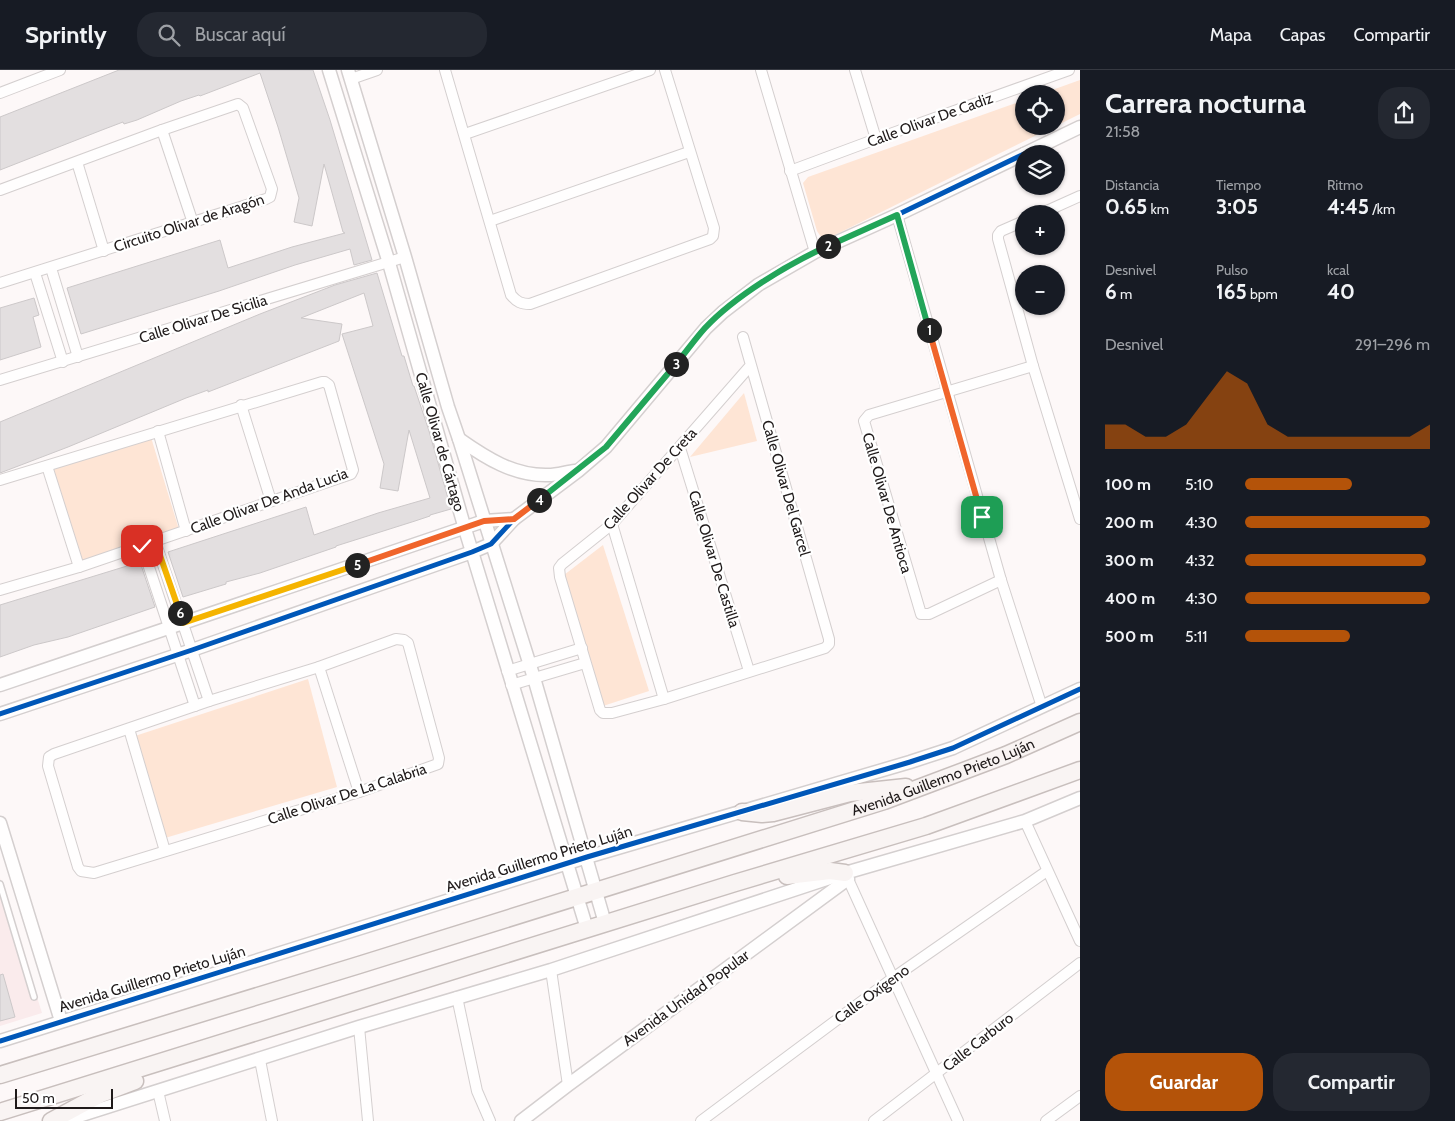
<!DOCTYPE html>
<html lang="es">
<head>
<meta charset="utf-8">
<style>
	body { margin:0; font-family:Cabin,sans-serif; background:#242831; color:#f1f3f6; height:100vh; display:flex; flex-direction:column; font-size:19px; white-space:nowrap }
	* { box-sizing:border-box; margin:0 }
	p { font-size:16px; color:#9ea1a6 }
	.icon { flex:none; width:28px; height:28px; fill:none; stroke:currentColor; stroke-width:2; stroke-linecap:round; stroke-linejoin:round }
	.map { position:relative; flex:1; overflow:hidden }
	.details { display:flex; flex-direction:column; background:#171b24; width:375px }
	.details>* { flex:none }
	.fabs { position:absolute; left:1015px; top:15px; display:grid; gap:10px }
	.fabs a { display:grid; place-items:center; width:50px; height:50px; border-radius:50%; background:#171b24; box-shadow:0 1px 4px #0004; font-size:25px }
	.scale { position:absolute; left:15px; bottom:12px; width:98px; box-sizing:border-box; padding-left:5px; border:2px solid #1f1a1a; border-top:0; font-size:14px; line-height:18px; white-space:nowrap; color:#1f1a1a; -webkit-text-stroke:4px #fff; paint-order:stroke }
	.pin { position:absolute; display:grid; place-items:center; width:42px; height:42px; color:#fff; margin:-21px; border-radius:10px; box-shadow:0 2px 8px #0006 }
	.km { position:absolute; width:25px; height:25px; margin:-12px; border-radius:50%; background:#222; color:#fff; font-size:14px; line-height:25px; text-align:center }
	.round { display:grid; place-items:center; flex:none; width:52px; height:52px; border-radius:20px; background:#242831 }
	.summary { display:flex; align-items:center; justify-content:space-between; height:85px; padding:0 25px }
	h1 { font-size:28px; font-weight:800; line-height:38px }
	.stats { display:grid; grid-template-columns:repeat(3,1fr); gap:8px; height:85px; padding:5px 25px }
	.stats div { display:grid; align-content:center }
	.stats b { font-size:21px; font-weight:800 }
	.stats small { font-size:14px; font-weight:400 }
	.stats p { font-size:14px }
	.chart { height:140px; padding:10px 25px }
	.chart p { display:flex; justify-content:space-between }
	.chart svg { width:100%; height:90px; margin-top:5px; fill:#b45309; opacity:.7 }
	.action { display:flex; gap:10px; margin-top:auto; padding:10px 25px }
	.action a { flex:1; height:58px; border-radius:20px; background:#b45309; color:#fff; font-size:20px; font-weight:800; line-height:58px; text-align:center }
	.action a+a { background:#242831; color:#f1f3f6 }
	ul { padding:0 25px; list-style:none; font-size:16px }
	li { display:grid; grid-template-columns:80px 60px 1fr; align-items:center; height:38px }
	li i { height:12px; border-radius:6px; background:#b45309 }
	header { display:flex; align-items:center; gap:30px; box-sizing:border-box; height:70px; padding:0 25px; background:#171b24; border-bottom:1px solid #363941 }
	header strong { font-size:24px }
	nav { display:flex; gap:28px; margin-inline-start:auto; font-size:18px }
	.search { width:350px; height:45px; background:#242831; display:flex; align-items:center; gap:12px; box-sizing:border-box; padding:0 18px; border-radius:20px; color:#9ea1a6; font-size:19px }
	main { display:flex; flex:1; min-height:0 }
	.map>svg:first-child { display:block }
</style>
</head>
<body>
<header>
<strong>Sprintly</strong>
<div class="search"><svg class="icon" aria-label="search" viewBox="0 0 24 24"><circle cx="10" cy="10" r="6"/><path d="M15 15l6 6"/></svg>Buscar aquí</div>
<nav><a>Mapa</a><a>Capas</a><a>Compartir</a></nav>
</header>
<main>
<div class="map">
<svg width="1080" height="1051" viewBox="0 0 1080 1051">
	<rect width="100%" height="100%" fill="#fdf8f8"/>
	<path fill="#faebec" d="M0 808 42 943 0 956Z"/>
	<g fill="#fee5d5">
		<path d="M1080 10V44L1056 56V24H1041Z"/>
		<path d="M1024 30V56H1055L831 167H821L817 161 803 113 808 107Z"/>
		<path d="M744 323 757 371 690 387Z"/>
		<path d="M150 364 180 463 79 497 48 396Z"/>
		<path d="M603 475 649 621 603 636 564 505Z"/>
		<path d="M308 609 337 717 165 768 135 666Z"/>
	</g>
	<g fill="#e3dfe0" stroke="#ccc8c9">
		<path d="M119 0H313L330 50 372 190 354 195 350 179 295 195 219 221 81 264 67 218 220 170 228 198 292 177 345 163 343 162 324 94 312 156 294 152 299 128 278 57 260 3 200 26 199 25 181 31 137 50 124 54 123 52 102 60 0 100V47Z"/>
		<path d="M377 203 402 286H404L413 316H414L429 361 451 439 430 445V446L415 451 336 476V477L260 503 226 512V514L183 527 168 482 306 437 314 465 378 443 430 428 409 360 398 421 380 418 384 394 342 264 373 256 364 223 301 248 342 254 339 271 208 322V320L186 328 68 377 0 403V352L260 244 335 215Z"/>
		<path d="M34 228 39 245 33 247 41 277 0 290V238Z"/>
		<path d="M140 492 155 537 68 567 34 575 0 587V535Z"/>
		<path d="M3 904 15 947 0 951V905Z"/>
	</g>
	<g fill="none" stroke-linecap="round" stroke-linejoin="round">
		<defs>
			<path id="service" d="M0 814 34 927"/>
			<g id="minor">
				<path d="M445 0 511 225C517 232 521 234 530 234L710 169 713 166 714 158 665 0"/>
				<path d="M761 0 815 182"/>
				<path d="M855 0 876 69"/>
				<path d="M351 9 377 0"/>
				<path d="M0 23 60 0"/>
				<path d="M162 60 193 153"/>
				<path d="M465 64 650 0"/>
				<path d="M77 92 104 181"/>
				<path d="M790 101 876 69 1069 0"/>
				<path d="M0 120 162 60 238 34 243 38 272 119 270 127 266 129 0 213"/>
				<path d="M1040 144 1080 126"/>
				<path d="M897 145 1001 510 1042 637"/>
				<path d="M490 151 689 82"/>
				<path d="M1024 151 1001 161 998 165V169L1033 296 1080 449"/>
				<path d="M51 198 78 287"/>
				<path d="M35 203 63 292"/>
				<path d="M743 267 829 569V574L825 578 664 629 612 643H603L600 640 560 507 559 498 562 494 612 454 751 295"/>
				<path d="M0 310 405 187"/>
				<path d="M241 335 271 431"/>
				<path d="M158 361 186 461"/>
				<path d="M680 378 749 601"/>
				<path d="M47 396 79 497"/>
				<path d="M0 410 322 312H325L329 315 353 400 351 404 79 497 0 520"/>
				<path d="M612 454 664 629"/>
				<path d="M155 471 209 631"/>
				<path d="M142 476 195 636"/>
				<path d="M1001 510 929 544H921L864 351 869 345 1033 296"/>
				<path d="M396 569 404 570 408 573 439 688 438 694 359 722 94 803 81 801 78 797 48 696 49 687 54 684 209 631 319 597Z"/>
				<path d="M319 597 359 722"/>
				<path d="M507 601 582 578"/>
				<path d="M511 615 585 593"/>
				<path d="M129 659 165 781"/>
				<path d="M1025 751 1080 871"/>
				<path d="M848 809 958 1051"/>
				<path d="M551 900 568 1015"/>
				<path d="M457 927 477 1021 490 1051"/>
				<path d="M359 957 368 1051"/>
				<path d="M260 990 272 1051"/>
				<path d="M158 1021 165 1051"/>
				<path d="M701 1051 893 908 1047 801"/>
				<path d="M874 1051 1080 893"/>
				<path d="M1046 1051 1080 1026"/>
			</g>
			<g id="tertiary">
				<path d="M329 0 389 193 465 459 587 859"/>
				<path d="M348 0 405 187 448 337 459 369 534 608 605 853"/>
				<path d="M1024 84 1080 57"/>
				<path d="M459 369C486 388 514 406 548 405 557 405 566 402 575 401"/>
				<path d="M0 615 484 451 514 449"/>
				<path d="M0 644 192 580 472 482 491 474 514 449 578 401 606 377 706 258 723 242 758 215 815 182 897 145 1024 84"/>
				<path d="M0 753 61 951"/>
				<path d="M0 971 587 787 910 692 953 678 1080 619"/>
				<path d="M63 1051 359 957 551 900 845 803 1025 751 1080 728"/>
				<path d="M521 1051 568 1015 848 809 845 803"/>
			</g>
			<g id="primary">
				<path d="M742 742 762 744 773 743 850 723 906 717"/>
				<path d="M787 806 830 801 845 803"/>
				<path id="s1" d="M0 1005 359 895 884 731 1006 685 1080 652"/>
				<path d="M0 1042 735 813 926 756 1080 700"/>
				<path d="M51 1051 101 1024 135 1011"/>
			</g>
		</defs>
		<use href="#service" stroke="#d4cfcf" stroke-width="8"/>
		<use href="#minor" stroke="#d4cfcf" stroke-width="12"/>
		<use href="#tertiary" stroke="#d4cfcf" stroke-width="15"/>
		<use href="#primary" stroke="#c8bfbd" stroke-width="19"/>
		<use href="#service" stroke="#fffefe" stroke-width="5"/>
		<use href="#minor" stroke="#fffefe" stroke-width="10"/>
		<use href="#tertiary" stroke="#fffefe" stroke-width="12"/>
		<use href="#primary" stroke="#f9f4f3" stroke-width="16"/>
		<defs>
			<g id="cycleway">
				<path d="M0 644 192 580 472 482 491 474 514 449 578 401 606 377 706 258 723 242 758 215 815 182 897 145 1024 84"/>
				<path d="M0 971 587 787 910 692 953 678 1080 619"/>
			</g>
		</defs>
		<use href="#cycleway" stroke="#fff" stroke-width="8"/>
		<use href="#cycleway" stroke="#0057b8" stroke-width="5"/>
	</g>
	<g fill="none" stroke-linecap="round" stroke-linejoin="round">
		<defs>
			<path id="split-1" d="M929 260 982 447"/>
			<path id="split-2" d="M828 176 897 145 929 260"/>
			<path id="split-3" d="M676 294C686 282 695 269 705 258 735 226 788 194 828 176"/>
			<path id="split-4" d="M539 430 606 377 676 294"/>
			<path id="split-5" d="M357 495 484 451 514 449 539 430"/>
			<path id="split-6" d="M180 543 183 553 357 495"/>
			<path id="split-7" d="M142 476 155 471 180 543"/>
		</defs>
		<use href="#split-1" stroke="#fff" stroke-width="10"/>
		<use href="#split-2" stroke="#fff" stroke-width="10"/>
		<use href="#split-3" stroke="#fff" stroke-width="10"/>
		<use href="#split-4" stroke="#fff" stroke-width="10"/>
		<use href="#split-5" stroke="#fff" stroke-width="10"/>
		<use href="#split-6" stroke="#fff" stroke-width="10"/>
		<use href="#split-7" stroke="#fff" stroke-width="10"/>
		<use href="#split-1" stroke="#f0652b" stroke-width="6"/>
		<use href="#split-2" stroke="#22a559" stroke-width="6"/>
		<use href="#split-3" stroke="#22a559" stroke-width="6"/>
		<use href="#split-4" stroke="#22a559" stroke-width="6"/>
		<use href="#split-5" stroke="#f0652b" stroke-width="6"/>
		<use href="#split-6" stroke="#f5b400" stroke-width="6"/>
		<use href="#split-7" stroke="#f5b400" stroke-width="6"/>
	</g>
	<g text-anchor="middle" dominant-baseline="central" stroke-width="4.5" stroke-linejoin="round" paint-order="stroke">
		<g font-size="15" fill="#1f1a1a" stroke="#fff">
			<text transform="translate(930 50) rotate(-20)">Calle Olivar De Cadiz</text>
			<text transform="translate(189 153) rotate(-18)">Circuito Olivar de Aragón</text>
			<text transform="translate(203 249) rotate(-17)">Calle Olivar De Sicilia</text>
			<text transform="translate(440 372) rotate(74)">Calle Olivar de Cártago</text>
			<text transform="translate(650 409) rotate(-48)">Calle Olivar De Creta</text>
			<text transform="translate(786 418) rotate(74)">Calle Olivar Del Garcel</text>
			<text transform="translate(269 431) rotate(-20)">Calle Olivar De Anda Lucia</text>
			<text transform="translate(887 433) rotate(74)">Calle Olivar De Antioca</text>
			<text transform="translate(714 489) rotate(73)">Calle Olivar De Castilla</text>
			<text stroke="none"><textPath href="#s1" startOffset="989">Avenida Guillermo Prieto Luján</textPath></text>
			<text transform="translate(347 724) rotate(-18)">Calle Olivar De La Calabria</text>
			<text transform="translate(539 789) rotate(-17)">Avenida Guillermo Prieto Luján</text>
			<text transform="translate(152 909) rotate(-17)">Avenida Guillermo Prieto Luján</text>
			<text transform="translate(872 924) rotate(-36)">Calle Oxígeno</text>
			<text transform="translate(686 928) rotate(-36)">Avenida Unidad Popular</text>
			<text transform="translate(978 972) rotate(-38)">Calle Carburo</text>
		</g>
	</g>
</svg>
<div class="fabs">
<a><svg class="icon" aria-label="locate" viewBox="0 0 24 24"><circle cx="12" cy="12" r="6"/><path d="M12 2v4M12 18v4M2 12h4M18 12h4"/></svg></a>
<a><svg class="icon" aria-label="layers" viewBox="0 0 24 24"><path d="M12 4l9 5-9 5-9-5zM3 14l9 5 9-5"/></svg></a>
<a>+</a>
<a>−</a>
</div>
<div class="scale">50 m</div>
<div class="pin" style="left:982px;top:447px;background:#1e9e55"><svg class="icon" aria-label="arrive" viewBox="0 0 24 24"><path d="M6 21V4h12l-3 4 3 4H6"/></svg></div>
<div class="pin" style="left:142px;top:476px;background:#d93025"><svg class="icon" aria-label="check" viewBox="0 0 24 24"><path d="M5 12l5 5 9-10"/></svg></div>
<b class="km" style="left:929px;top:260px">1</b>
<b class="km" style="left:828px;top:176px">2</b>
<b class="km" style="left:676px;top:294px">3</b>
<b class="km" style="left:539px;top:430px">4</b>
<b class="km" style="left:357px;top:495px">5</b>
<b class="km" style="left:180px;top:543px">6</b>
</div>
<section class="details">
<div class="summary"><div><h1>Carrera nocturna</h1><p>21:58</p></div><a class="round"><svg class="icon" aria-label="share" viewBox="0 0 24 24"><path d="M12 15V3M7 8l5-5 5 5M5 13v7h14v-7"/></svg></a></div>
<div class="stats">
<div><p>Distancia</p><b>0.65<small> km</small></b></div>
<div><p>Tiempo</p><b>3:05</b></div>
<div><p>Ritmo</p><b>4:45<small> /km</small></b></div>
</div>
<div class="stats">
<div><p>Desnivel</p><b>6<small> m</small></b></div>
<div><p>Pulso</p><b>165<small> bpm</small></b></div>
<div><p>kcal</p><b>40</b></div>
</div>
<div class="chart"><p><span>Desnivel</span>291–296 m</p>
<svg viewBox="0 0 160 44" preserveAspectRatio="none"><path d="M0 44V32L10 32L20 38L30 38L40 32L50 19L60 6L70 12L80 32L90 38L100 38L110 38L120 38L130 38L140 38L150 38L160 32V44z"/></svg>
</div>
<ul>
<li><b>100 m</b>5:10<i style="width:58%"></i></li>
<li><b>200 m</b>4:30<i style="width:100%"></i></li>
<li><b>300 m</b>4:32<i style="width:98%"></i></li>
<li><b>400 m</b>4:30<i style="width:100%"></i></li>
<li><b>500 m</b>5:11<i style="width:57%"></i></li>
</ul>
<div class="action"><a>Guardar</a><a>Compartir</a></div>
</section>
</main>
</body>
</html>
